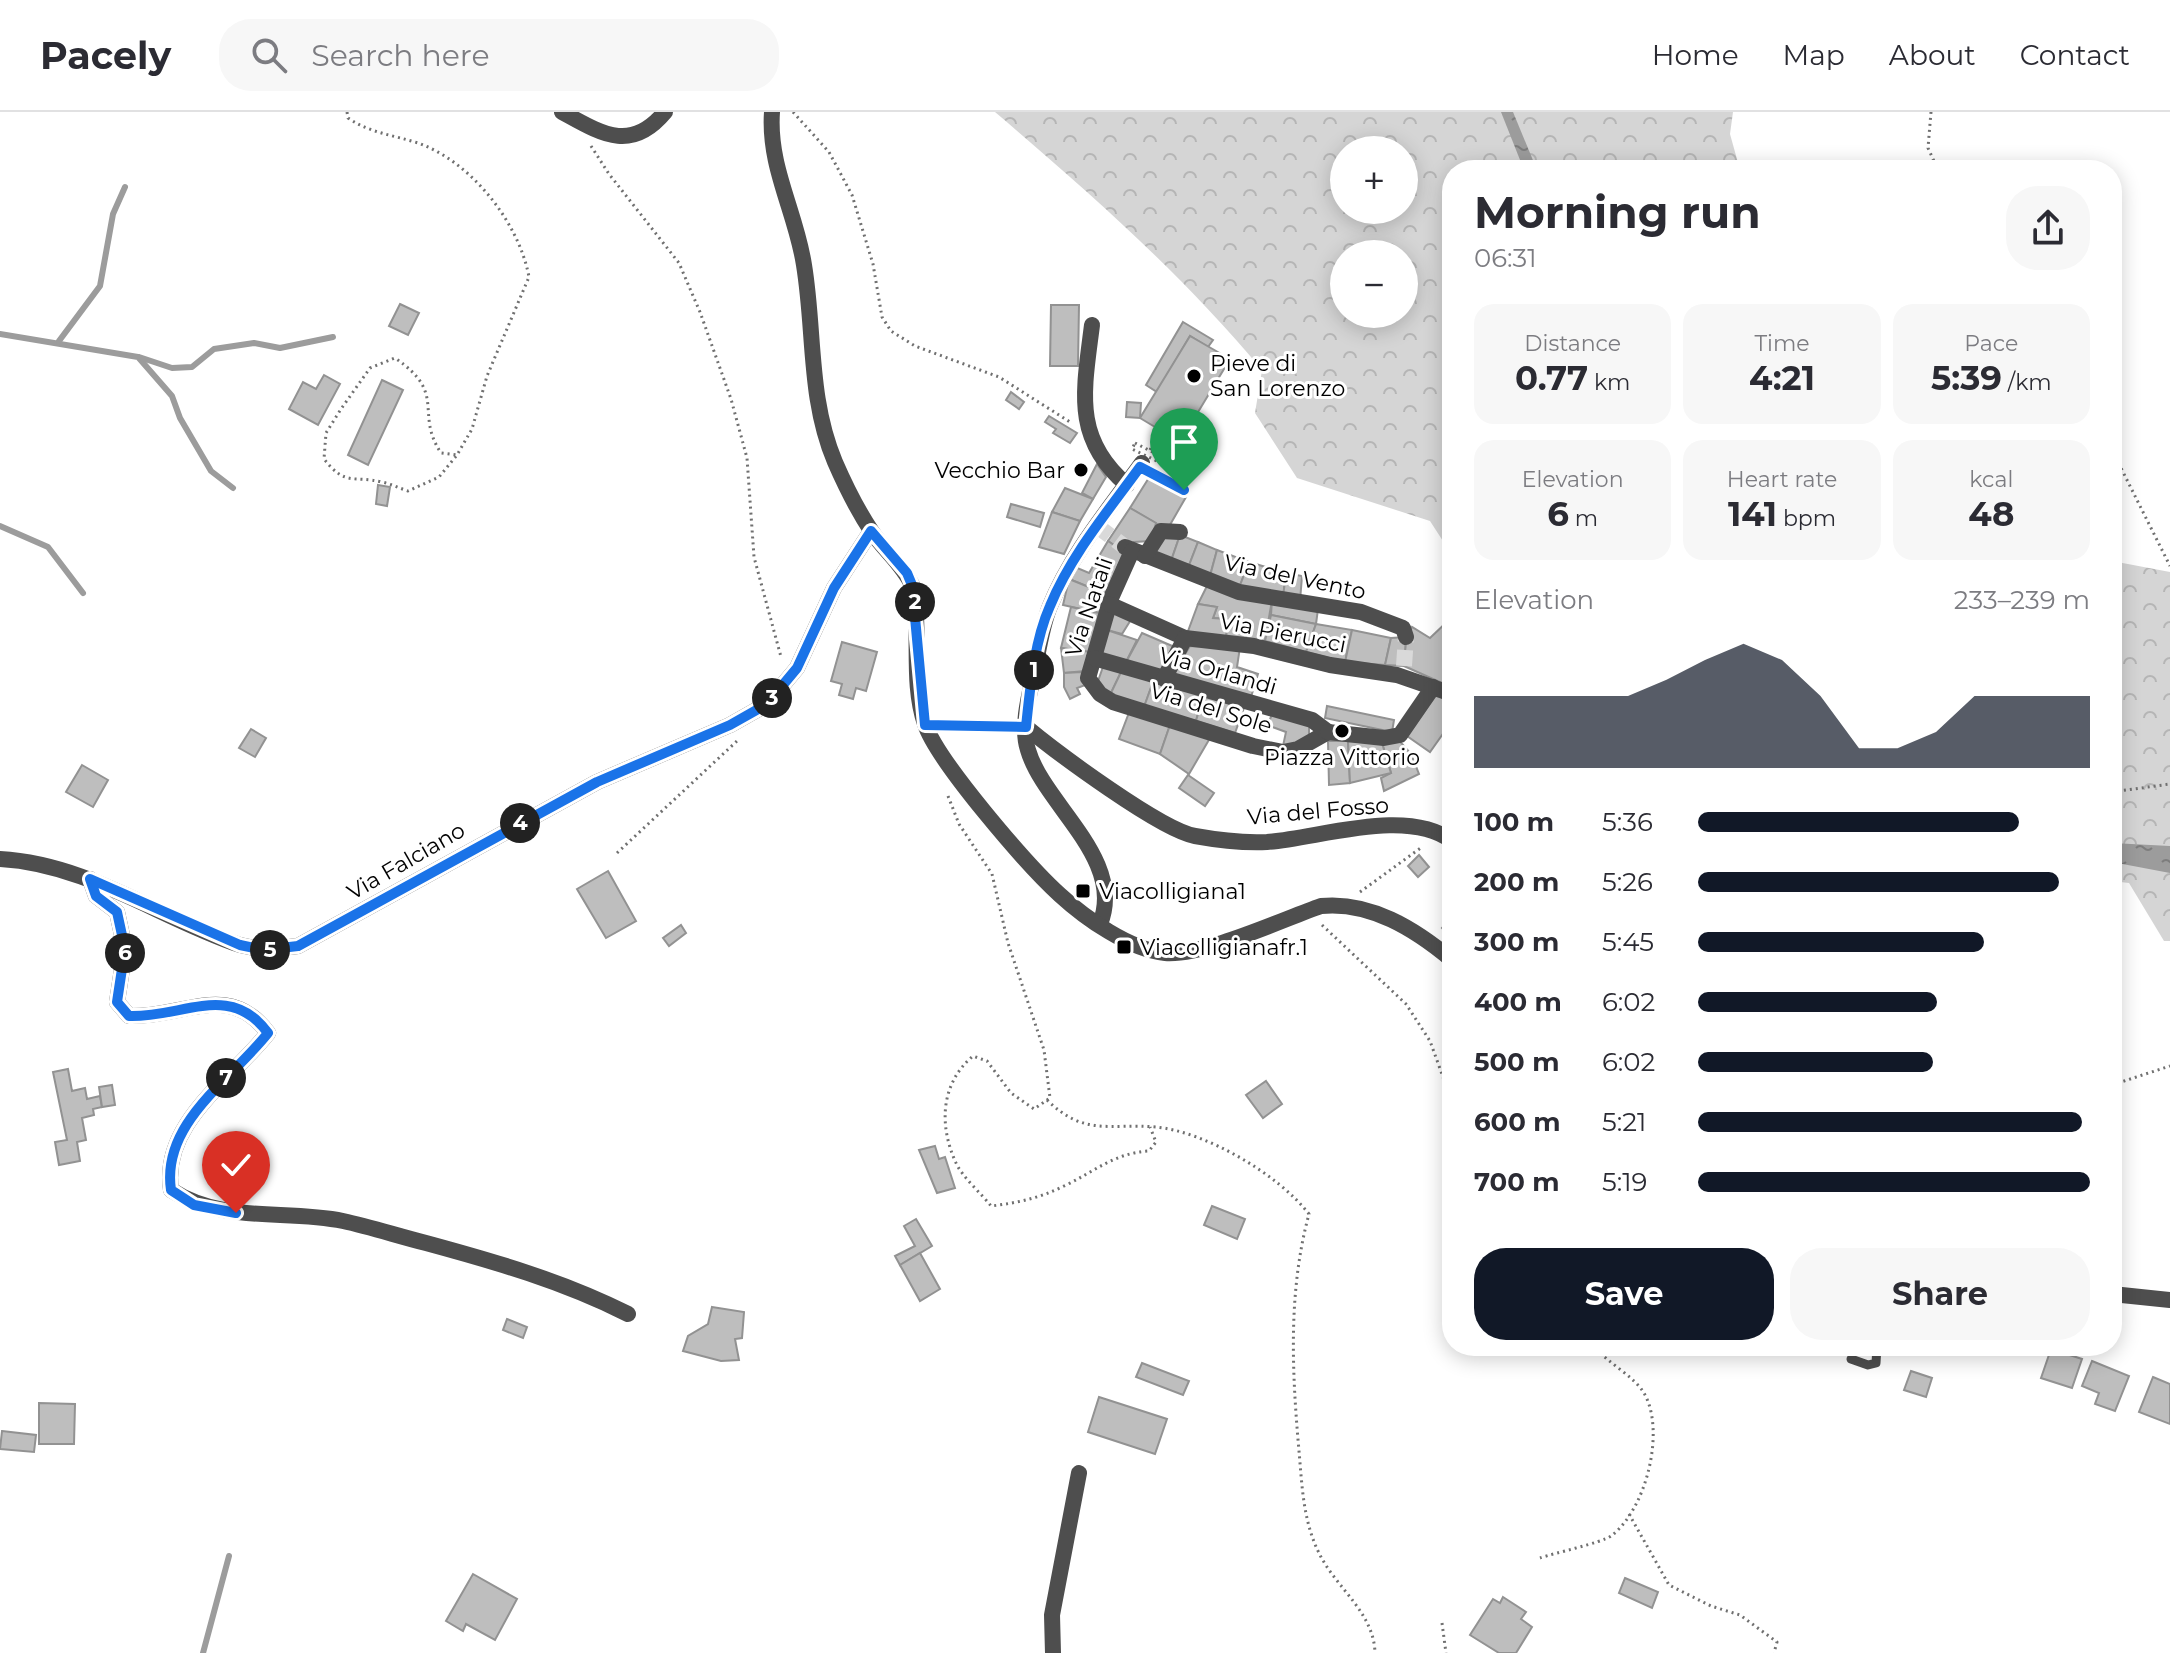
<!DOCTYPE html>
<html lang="en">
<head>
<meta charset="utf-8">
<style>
	body { margin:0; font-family:Montserrat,sans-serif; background:#f7f7f7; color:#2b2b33; height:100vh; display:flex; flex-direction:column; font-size:30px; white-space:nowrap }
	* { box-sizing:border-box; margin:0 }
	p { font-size:26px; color:#7c7c81 }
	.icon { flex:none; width:44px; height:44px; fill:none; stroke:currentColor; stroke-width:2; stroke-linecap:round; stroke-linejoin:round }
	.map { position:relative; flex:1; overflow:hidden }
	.panel { position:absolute; left:1442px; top:48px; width:680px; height:1196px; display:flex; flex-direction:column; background:#fff; border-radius:32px; box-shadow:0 4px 20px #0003 }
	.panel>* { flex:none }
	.buttons { position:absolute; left:1330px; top:24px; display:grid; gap:16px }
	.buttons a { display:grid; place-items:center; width:88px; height:88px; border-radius:50%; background:#fff; box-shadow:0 4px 20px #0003; font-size:40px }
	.pin { position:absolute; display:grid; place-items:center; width:68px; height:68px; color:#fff; margin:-82px -34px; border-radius:50% 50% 50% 0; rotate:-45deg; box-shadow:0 0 8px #0007 }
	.pin .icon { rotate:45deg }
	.km { position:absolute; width:40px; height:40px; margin:-20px; border-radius:50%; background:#222; color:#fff; font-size:22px; line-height:40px; text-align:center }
	.round { display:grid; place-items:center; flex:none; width:84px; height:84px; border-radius:32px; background:#f7f7f7 }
	.summary { display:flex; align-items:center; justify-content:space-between; height:136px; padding:0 32px }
	h1 { font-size:44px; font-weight:700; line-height:60px }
	.figures { display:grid; grid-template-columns:repeat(3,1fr); gap:12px; height:136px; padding:8px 32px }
	.figures div { display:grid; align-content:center; border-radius:20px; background:#f7f7f7; text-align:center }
	.figures b { font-size:34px; font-weight:700 }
	.figures small { font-size:22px; font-weight:400 }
	.figures p { font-size:22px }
	.chart { height:224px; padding:16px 32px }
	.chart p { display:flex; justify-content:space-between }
	.chart svg { width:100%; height:144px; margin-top:8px; fill:#111827; opacity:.7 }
	.primary-button { display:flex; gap:16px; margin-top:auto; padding:16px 32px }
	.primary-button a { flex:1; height:92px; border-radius:32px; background:#111827; color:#fff; font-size:32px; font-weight:700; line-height:92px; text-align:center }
	.primary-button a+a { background:#f7f7f7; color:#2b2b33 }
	ul { padding:0 32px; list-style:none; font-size:26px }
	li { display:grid; grid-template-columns:128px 96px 1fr; align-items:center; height:60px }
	li i { height:20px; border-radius:10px; background:#111827 }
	header { display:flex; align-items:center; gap:48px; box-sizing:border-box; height:112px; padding:0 40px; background:#fff; border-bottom:2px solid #e1e1e2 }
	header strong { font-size:38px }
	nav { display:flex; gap:44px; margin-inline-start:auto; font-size:28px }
	.search { width:560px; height:72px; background:#f7f7f7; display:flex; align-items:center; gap:20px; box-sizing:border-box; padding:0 28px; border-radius:32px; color:#7c7c81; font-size:30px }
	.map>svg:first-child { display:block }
</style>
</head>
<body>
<header>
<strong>Pacely</strong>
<div class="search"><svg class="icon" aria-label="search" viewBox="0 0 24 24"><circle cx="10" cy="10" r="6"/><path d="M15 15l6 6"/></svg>Search here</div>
<nav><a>Home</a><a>Map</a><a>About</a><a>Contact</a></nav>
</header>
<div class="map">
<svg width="2170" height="1541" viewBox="0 0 2170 1541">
	<defs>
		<pattern id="forest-crowns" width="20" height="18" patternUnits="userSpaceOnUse" patternTransform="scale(2)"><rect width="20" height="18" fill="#d5d5d5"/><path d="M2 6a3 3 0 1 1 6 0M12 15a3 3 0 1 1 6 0" fill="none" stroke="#b5b5b5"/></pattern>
		<pattern id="water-ripples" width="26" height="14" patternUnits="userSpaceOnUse" patternTransform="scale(2)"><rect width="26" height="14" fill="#9c9c9c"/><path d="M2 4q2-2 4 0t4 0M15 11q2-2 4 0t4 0" fill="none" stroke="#7d7d7d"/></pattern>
	</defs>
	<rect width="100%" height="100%" fill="#fff"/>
	<g fill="url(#forest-crowns)" fill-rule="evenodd">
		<path d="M995 0H1733L1730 22 1740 58H1452V443L1430 409 1297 366 1255 301 1262 258C1182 162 1090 81 995 0ZM1344 38H1404V98H1344ZM1344 142H1404V202H1344Z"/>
		<path d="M2112 449 2170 460V829H2164L2129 771 2112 769Z"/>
	</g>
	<g fill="url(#water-ripples)">
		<path d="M1501 0H1513L1537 58H1524Z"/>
		<path d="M2112 731 2170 734V761L2112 750Z"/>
	</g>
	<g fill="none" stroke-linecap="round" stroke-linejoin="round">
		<g stroke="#9c9c9c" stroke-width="6">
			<path d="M0 222 138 245 172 284 180 306 211 359 233 376"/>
			<path d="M59 229 100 174 113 102 125 75"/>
			<path d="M139 245 172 256 192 255 214 237 254 231 280 236 333 225"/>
			<path d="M0 414 48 435 83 481"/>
			<path d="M203 1541 229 1444"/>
		</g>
	</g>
	<g fill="#bebebe" stroke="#929292" stroke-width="2">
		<path d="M400 192 419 201 408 223 389 214Z"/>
		<path d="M1051 193H1079L1078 254H1050Z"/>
		<path d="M1183 210 1213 228 1208 235 1190 224 1157 280 1146 273Z"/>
		<path d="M1190 224 1230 247 1180 330 1140 306Z"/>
		<path d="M324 263 340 272 318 313 289 297 303 270 316 277Z"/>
		<path d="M382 268 403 278 368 353 348 343Z"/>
		<path d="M1011 280 1024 290 1019 297 1006 288Z"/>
		<path d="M1127 290 1141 291 1140 306 1126 305Z"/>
		<path d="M1049 304 1077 321 1070 331 1053 321 1056 317 1045 310Z"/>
		<path d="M1097 352 1106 365 1093 387 1082 381Z"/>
		<path d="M1150 364 1186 385 1167 418 1130 396Z"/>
		<path d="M378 373 390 375 387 394 376 392Z"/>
		<path d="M1065 376 1093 387 1080 409 1052 400Z"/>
		<path d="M1011 392 1044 401 1040 415 1007 405Z"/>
		<path d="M1130 396 1156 411 1151 429 1134 430 1124 440 1108 429Z"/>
		<path d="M1052 400 1080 409 1064 442 1039 435Z"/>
		<path d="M1163 423H1180L1171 449 1152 442Z"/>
		<path d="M1180 423 1198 430 1188 456 1171 449Z"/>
		<path d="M1108 429 1124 440 1106 482 1069 467 1075 455 1089 461Z"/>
		<path d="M1198 430 1217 438 1210 464 1188 456Z"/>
		<path d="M1217 438 1249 450 1239 476 1210 464Z"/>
		<path d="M1249 450 1286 461 1283 485 1239 476Z"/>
		<path d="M1286 461 1302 464 1300 489 1283 485Z"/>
		<path d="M1069 467 1106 482 1099 501 1063 493Z"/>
		<path d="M1208 472 1272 488 1265 529 1226 527 1227 507 1213 506 1217 495 1198 492Z"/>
		<path d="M1272 488 1318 497 1316 512 1271 503Z"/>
		<path d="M1198 492 1217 495 1213 506 1227 507 1226 527 1187 522Z"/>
		<path d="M1071 495 1099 501 1090 540 1061 536Z"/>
		<path d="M1112 498 1132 506 1122 522 1107 518Z"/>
		<path d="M1271 503 1316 512 1306 540 1265 529Z"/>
		<path d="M1449 508 1452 511V560L1442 571 1404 554 1406 525 1412 515 1430 526Z"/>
		<path d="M1316 512 1352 518 1345 550 1306 540Z"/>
		<path d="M1107 518 1137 528 1125 552 1098 544Z"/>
		<path d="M1352 518 1391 526 1385 553 1345 550Z"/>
		<path d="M1142 521 1177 536 1162 563 1125 552Z"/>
		<path d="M1406 525 1404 554 1385 553 1391 526Z"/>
		<path d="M842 530 877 540 866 579 856 576 853 587 839 583 842 572 831 569Z"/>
		<path d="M1190 534 1240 535 1237 555 1258 562 1251 585 1171 565Z"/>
		<path d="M1061 536 1090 540 1085 559 1064 561Z"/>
		<path d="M1104 552 1122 558 1110 583 1097 572Z"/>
		<path d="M1122 558 1153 570 1144 595 1110 583Z"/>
		<path d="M1082 560 1088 572 1077 576 1080 582 1070 587 1064 575V561Z"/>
		<path d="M1153 570 1203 583 1196 609 1144 595Z"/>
		<path d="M1437 582 1452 593V609L1430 640 1407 624Z"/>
		<path d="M1203 583 1245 593 1235 621 1196 609Z"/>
		<path d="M1327 594 1394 608 1392 620 1325 606Z"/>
		<path d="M1130 598 1170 613 1160 642 1119 627Z"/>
		<path d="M1272 603 1309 612V628L1283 634 1286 620 1267 613Z"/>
		<path d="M1170 613 1210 626 1189 662 1160 642Z"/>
		<path d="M251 617 266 626 255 645 239 636Z"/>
		<path d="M1396 625 1411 642 1419 662 1384 679 1381 666 1391 661 1382 631Z"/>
		<path d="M1328 629H1348L1350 671 1329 673Z"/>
		<path d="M1348 629 1382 631 1391 661 1350 671Z"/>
		<path d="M82 653 108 668 93 695 66 680Z"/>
		<path d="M1188 663 1214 681 1205 694 1179 676Z"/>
		<path d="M1419 743 1429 755 1418 765 1408 754Z"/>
		<path d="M608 759 636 809 606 826 577 777Z"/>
		<path d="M1452 805V826L1442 816Z"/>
		<path d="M681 813 686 821 669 834 663 826Z"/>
		<path d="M68 957 72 979 85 976 87 987 100 984 102 995 93 997 94 1003 82 1006 86 1028 77 1030 80 1049 59 1053 55 1030 67 1028 53 960Z"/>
		<path d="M1266 969 1282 992 1263 1006 1246 983Z"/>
		<path d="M112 973 115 993 102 995 99 975Z"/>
		<path d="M935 1034 939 1047 945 1045 955 1076 937 1081 919 1038Z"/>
		<path d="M1212 1094 1245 1107 1237 1127 1204 1113Z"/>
		<path d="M916 1107 932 1134 900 1153 895 1144 915 1134 904 1114Z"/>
		<path d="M920 1141 940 1177 920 1189 900 1153Z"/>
		<path d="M712 1195 744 1200 742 1226 735 1227 739 1248 721 1249 683 1239 688 1224 708 1212Z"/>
		<path d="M507 1207 527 1215 523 1226 503 1218Z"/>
		<path d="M1822 1234H1860L1855 1243 1840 1234 1836 1242Z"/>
		<path d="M2051 1237 2082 1247 2072 1276 2041 1266Z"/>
		<path d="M2092 1249 2129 1264 2115 1299 2095 1292 2099 1281 2082 1274Z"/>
		<path d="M1142 1251 1189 1269 1183 1283 1136 1265Z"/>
		<path d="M1911 1259 1932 1266 1926 1285 1904 1278Z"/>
		<path d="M2153 1265 2170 1272V1312L2139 1300Z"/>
		<path d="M1099 1285 1167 1307 1155 1342 1088 1320Z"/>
		<path d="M39 1291 75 1292 74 1332H39Z"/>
		<path d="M2 1319 36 1323 34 1340 0 1337Z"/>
		<path d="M473 1462 517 1487 495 1528 466 1512 463 1519 446 1509Z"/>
		<path d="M1625 1466 1658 1480 1652 1496 1619 1481Z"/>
		<path d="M1503 1485 1526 1500 1521 1507 1532 1515 1516 1541H1499L1470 1523 1493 1487 1500 1491Z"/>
	</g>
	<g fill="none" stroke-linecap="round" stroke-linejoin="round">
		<g stroke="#d9d9d9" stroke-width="16" stroke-dasharray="16 8" stroke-linecap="butt">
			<path d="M1097 414 1125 435"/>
			<path d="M1404 554 1406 525"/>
		</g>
		<g stroke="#707070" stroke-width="3" stroke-dasharray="2 4" stroke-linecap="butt">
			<path d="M347 0 348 6C370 21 393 23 418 31 472 50 519 111 529 165L487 264 472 317 457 343 439 365 408 379C399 376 391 372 382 370 353 363 346 375 324 347L326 321 341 297 370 256 395 246C448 282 414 300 441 341L457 343"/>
			<path d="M793 0 829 40 852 83 873 152 882 205 891 219 915 234 999 265 1070 310"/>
			<path d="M1931 0 1928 36 1938 58"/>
			<path d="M591 34 609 62 679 151 700 200 731 287 747 346 754 445 781 545"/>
			<path d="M2112 328 2120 354 2170 454"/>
			<path d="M1135 331 1166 347 1163 352 1132 337Z"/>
			<path d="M1150 338 1161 318"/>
			<path d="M1154 362 1184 378"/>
			<path d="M946 613 1006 615"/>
			<path d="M2112 680 2170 672"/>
			<path d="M948 684 959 712 992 762 1008 831 1044 938 1050 986 1034 997 1011 981 987 949 973 944C940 972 939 1014 956 1051 963 1066 981 1081 991 1094 1017 1091 1040 1086 1064 1074 1094 1060 1114 1041 1149 1039L1156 1030 1150 1015"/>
			<path d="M617 741 737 629"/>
			<path d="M1360 780 1422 735"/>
			<path d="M1322 813 1406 892 1430 929 1452 990"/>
			<path d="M2112 973 2170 954"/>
			<path d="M1047 988C1085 1025 1110 1011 1156 1015 1206 1020 1278 1062 1309 1102 1288 1179 1292 1260 1299 1339 1302 1373 1303 1409 1319 1441 1335 1475 1374 1500 1375 1541"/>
			<path d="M1629 1402 1669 1473 1711 1494 1740 1503 1777 1530 1774 1541"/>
			<path d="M1540 1446C1554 1441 1601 1431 1611 1424 1646 1398 1666 1319 1644 1281 1633 1263 1607 1251 1594 1234"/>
			<path d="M1442 1511 1446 1541"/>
		</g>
		<path stroke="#4e4e4e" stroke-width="9" d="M1851 1247 1868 1253 1876 1251 1877 1234"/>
		<g stroke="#4e4e4e" stroke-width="16">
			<path d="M1092 213C1084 278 1072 326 1127 373"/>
			<path d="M1125 435 1239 480 1361 500 1403 516 1406 525"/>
			<path d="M1132 439 1111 486 1088 566 1100 582 1113 590 1253 634 1283 640 1298 637 1328 620"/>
			<path d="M1145 444 1161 419 1180 420"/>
			<path d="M1109 492 1185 526 1254 534 1330 553 1397 563 1452 582"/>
			<path d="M1094 546 1312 608 1328 620"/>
			<path d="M1164 567 1185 526"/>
			<path d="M1026 615C1056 640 1161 718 1195 724 1217 728 1245 731 1267 730 1320 726 1407 695 1452 729"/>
			<path d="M1328 620 1384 626 1400 623 1433 575"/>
			<path d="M0 747C89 752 159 806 240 833L264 838 298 834 597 670 730 613 767 592 797 556 834 476 871 419"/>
			<path d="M90 767 96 784 117 800 125 837 117 890 129 904C183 906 229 868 268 921 231 968 161 1011 171 1078 223 1112 285 1097 343 1109 371 1115 398 1124 426 1131 496 1150 562 1169 628 1202"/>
			<path d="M1100 812C1126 747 1044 693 1028 638 1021 617 1028 587 1033 566 1038 543 1041 516 1050 494 1071 442 1109 397 1142 351"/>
			<path d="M1053 1541 1052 1503 1079 1361"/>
		</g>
		<g stroke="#4e4e4e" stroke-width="16">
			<path d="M562 0C602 22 631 41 665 0"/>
			<path d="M772 0C768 55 796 100 804 153 815 220 808 286 835 350 845 373 858 399 872 420 884 438 903 453 912 473 922 518 910 568 925 612 937 649 1028 754 1060 783 1085 806 1130 838 1165 841 1205 844 1281 808 1321 794 1370 789 1415 817 1452 848"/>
			<path d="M2112 1182 2170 1188"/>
		</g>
	</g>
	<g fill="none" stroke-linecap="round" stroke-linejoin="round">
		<defs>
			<path id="route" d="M236 1101 194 1093 171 1078C161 1011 231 968 268 921 230 869 182 906 129 904L117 890 125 837 117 800 96 784 90 767 240 833 264 838 298 834 597 670 730 613 767 592 797 556 834 476 871 419 907 461 912 473 925 613 1026 615C1030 577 1034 530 1050 494 1071 443 1108 399 1140 355L1184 378"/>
		</defs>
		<use href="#route" stroke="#fff" stroke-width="16"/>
		<use href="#route" stroke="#1a73e8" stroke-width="10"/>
	</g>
	<g fill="#000" stroke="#fff" stroke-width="3">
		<circle cx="1194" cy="264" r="8"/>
		<circle cx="1081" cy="358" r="8"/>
		<circle cx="1342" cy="619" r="8"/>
		<rect x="1075" y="771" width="16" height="16" rx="4"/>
		<rect x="1116" y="827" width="16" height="16" rx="4"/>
	</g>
	<g text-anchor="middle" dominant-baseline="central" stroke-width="6" stroke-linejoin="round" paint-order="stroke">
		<g font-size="22" fill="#000" stroke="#fff" text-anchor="start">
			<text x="1210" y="251">Pieve di<tspan x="1210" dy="25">San Lorenzo</tspan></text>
			<text x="1065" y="358" text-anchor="end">Vecchio Bar</text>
			<text x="1342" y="645" text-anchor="middle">Piazza Vittorio</text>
			<text x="1099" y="779">Viacolligiana1</text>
			<text x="1140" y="835">Viacolligianafr.1</text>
		</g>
		<g font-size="22" fill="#000" stroke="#fff">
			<text transform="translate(1295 465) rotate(12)">Via del Vento</text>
			<text transform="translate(1089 495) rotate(-71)">Via Natali</text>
			<text transform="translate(1283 521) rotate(11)">Via Pierucci</text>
			<text transform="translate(1218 559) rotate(16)">Via Orlandi</text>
			<text transform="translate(1211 596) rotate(17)">Via del Sole</text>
			<text transform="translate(1318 699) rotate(-5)">Via del Fosso</text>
			<text transform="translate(406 749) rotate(-30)">Via Falciano</text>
		</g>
	</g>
</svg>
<div class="buttons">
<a>+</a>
<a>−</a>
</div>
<div class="pin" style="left:1184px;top:378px;background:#1e9e55"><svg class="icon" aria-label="arrive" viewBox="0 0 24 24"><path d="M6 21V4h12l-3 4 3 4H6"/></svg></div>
<div class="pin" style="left:236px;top:1101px;background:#d93025"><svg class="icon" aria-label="check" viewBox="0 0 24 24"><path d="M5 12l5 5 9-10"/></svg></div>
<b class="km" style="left:1034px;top:558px">1</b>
<b class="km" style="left:915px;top:490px">2</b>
<b class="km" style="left:772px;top:586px">3</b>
<b class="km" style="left:520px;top:711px">4</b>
<b class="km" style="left:270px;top:838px">5</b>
<b class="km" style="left:125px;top:841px">6</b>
<b class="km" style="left:226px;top:966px">7</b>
<section class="panel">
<div class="summary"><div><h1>Morning run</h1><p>06:31</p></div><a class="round"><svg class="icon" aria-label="share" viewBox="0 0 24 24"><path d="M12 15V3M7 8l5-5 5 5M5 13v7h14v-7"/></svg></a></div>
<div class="figures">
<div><p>Distance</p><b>0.77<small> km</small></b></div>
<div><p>Time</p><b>4:21</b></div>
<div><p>Pace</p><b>5:39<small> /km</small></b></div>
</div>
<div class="figures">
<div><p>Elevation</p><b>6<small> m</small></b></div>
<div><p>Heart rate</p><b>141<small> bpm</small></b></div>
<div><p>kcal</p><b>48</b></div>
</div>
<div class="chart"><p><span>Elevation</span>233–239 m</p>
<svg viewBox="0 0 160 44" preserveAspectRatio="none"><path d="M0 44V22L10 22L20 22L30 22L40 22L50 17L60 11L70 6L80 11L90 22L100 38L110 38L120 33L130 22L140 22L150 22L160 22V44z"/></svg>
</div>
<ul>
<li><b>100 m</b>5:36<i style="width:82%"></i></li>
<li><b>200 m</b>5:26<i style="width:92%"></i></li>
<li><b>300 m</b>5:45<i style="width:73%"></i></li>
<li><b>400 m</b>6:02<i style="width:61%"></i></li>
<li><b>500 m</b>6:02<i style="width:60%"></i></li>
<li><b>600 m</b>5:21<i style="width:98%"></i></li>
<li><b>700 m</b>5:19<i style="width:100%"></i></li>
</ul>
<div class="primary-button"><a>Save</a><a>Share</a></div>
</section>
</div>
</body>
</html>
